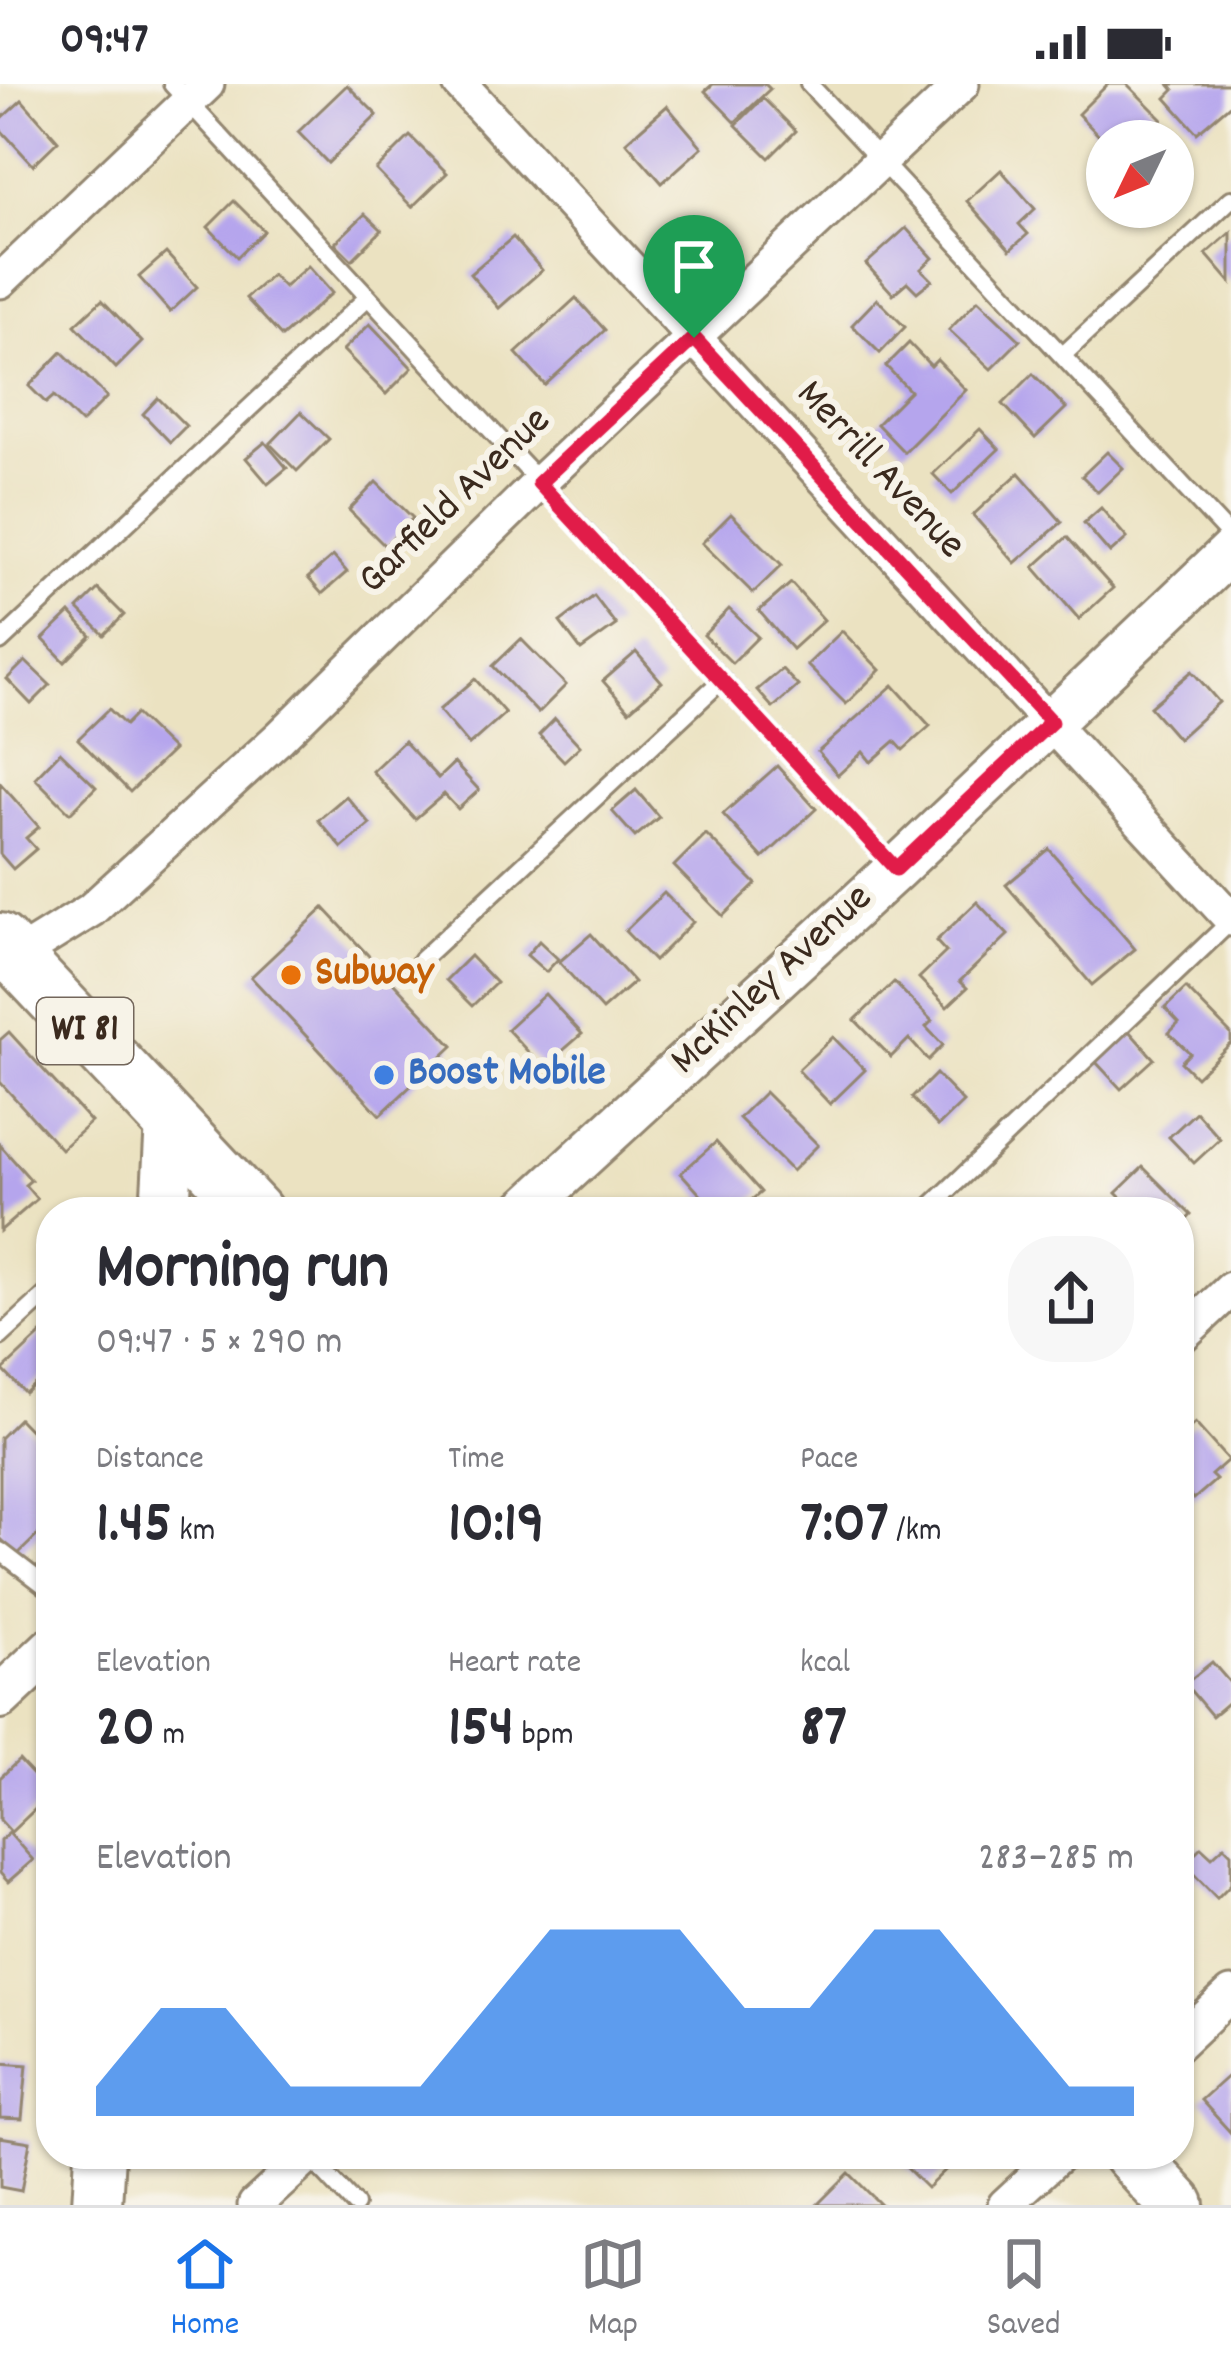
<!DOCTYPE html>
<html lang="en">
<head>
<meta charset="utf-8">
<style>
	body { margin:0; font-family:Dekko,sans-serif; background:#f7f7f7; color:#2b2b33; height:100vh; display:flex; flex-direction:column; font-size:45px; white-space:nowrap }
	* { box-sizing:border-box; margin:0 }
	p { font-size:39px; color:#7c7c81 }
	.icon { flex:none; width:66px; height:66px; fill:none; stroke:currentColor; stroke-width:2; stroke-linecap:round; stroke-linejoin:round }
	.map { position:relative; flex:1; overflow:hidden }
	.side { position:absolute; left:36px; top:1113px; width:1158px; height:972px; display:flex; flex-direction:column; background:#fff; border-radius:48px; box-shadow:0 3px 9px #0004 }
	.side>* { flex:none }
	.needle { width:78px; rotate:227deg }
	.controls { position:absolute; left:1086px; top:36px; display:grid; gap:24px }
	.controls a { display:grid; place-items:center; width:108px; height:108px; border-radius:50%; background:#fff; box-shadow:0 3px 9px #0004; font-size:60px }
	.pin { position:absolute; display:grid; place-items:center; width:102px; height:102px; color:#fff; margin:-123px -51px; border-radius:50% 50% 50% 0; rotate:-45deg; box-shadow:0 0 12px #0007 }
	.pin .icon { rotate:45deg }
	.round { display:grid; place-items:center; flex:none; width:126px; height:126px; border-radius:48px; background:#f7f7f7 }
	.headline { display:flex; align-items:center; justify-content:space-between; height:204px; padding:0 60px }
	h1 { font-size:66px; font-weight:700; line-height:90px }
	.stats { display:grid; grid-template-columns:repeat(3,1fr); gap:18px; height:204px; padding:12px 60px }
	.stats div { display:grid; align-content:center }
	.stats b { font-size:60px; font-weight:700 }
	.stats small { font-size:33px; font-weight:400 }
	.stats p { font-size:33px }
	.chart { height:336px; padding:24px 60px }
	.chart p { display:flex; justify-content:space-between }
	.chart svg { width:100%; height:216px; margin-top:12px; fill:#1a73e8; opacity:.7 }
	.status { display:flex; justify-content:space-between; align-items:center; height:84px; padding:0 60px; background:#fff; direction:ltr }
	.status svg { height:33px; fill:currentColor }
	.dock { display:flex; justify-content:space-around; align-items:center; height:168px; border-top:3px solid #e1e1e2; background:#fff; font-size:33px; color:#7c7c81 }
	.dock a { display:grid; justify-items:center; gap:6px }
	.dock .active { color:#1a73e8 }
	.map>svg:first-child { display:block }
</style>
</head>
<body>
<div class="status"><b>09:47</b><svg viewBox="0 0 49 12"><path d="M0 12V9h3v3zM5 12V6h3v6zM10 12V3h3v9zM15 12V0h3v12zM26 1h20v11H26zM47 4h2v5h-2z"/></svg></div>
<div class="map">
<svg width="1231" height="2121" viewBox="0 0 1231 2121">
	<rect width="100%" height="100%" fill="#f7f3e8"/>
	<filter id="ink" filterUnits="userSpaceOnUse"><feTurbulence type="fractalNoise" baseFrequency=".00833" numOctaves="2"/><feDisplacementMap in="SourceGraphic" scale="24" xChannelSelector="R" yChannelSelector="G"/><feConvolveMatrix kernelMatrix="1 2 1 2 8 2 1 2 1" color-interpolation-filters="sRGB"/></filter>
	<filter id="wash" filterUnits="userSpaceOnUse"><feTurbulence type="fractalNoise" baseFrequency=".004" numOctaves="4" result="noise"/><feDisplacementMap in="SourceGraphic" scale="48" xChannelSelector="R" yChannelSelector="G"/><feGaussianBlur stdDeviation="2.7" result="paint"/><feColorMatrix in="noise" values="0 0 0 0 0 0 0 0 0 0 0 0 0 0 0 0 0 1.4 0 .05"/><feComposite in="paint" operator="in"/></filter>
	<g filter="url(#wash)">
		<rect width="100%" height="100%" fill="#ebe2c1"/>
		<g id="blocks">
			<g fill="#b5a5ed">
				<path d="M713 0H765L770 5 735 38 705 7Z"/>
				<path d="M1108 0H1127L1162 35 1141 57H1104L1078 30Z"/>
				<path d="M1169 0H1231V20L1197 49 1166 14 1174 6Z"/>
				<path d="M347 1 377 31 328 79 298 48Z"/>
				<path d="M763 14 796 47 769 74 736 41Z"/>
				<path d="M22 16 58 57 33 81 0 45V36Z"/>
				<path d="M667 22 702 63 662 99 626 58Z"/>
				<path d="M410 52 447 89 412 123 376 86Z"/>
				<path d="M1001 86 1035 125 1019 140 1028 150 1010 166 967 117Z"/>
				<path d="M234 117 264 147 237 173 208 143Z"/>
				<path d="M365 130 382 146 352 176 335 159Z"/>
				<path d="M906 144 933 174 921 185 932 196 917 208 907 198 893 210 866 180Z"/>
				<path d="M1231 148V199L1206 170Z"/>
				<path d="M513 153 542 186 499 224 470 190Z"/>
				<path d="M166 169 197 203 170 228 139 193Z"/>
				<path d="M308 182 332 209 282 253 246 214 272 191 284 203Z"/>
				<path d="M576 214 605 246 545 301 516 269Z"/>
				<path d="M877 215 905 243 880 269 852 241Z"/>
				<path d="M102 216 142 258 116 284 75 241Z"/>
				<path d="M978 216 1020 256 991 285 949 246Z"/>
				<path d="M370 240 412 284 386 310 343 266Z"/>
				<path d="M909 259 931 282 937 276 966 306 904 368 877 340 910 307 886 282Z"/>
				<path d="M62 268 107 313 81 339 54 312 46 319 29 302Z"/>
				<path d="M1033 290 1066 324 1035 354 1003 320Z"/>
				<path d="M158 314 186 342 170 358 143 330Z"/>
				<path d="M301 328 329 355 297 387 270 360Z"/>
				<path d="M980 345 999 365 952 410 933 390Z"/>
				<path d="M265 358 287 384 268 400 246 374Z"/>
				<path d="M1107 368 1123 384 1098 408 1082 392Z"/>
				<path d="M1019 389 1062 438 1015 479 973 431Z"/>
				<path d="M376 398 413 434 385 462 349 426Z"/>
				<path d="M1101 424 1127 454 1110 469 1084 439Z"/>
				<path d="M731 430 782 481 753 509 702 459Z"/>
				<path d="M1067 453 1113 504 1079 535 1034 483Z"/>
				<path d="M333 472 347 488 322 510 308 494Z"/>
				<path d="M791 499 824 536 792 565 759 527Z"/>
				<path d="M98 505 124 531 104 551 78 525Z"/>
				<path d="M594 512 616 541 581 566 560 538Z"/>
				<path d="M729 525 758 553 732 579 704 551Z"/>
				<path d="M70 529 91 552 65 578 43 555Z"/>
				<path d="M842 547 880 586 846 620 807 581Z"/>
				<path d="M521 555 566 601 538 629 493 582Z"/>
				<path d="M636 568 662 598 629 627 603 597Z"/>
				<path d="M25 577 50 601 31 620 7 595Z"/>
				<path d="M782 585 798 602 773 624 757 606Z"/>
				<path d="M1192 587 1219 618 1178 655 1150 623Z"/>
				<path d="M475 595 505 629 469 661 439 626Z"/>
				<path d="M893 601 930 642 903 666 895 657 871 678 863 668 838 691 818 668Z"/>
				<path d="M109 625 125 641 136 630 173 666 130 708 78 655Z"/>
				<path d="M555 635 580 662 564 677 539 651Z"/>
				<path d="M404 657 438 694 454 679 479 706 458 725 444 710 415 735 372 687Z"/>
				<path d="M60 668 96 703 70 729 35 694Z"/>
				<path d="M777 682 816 725 763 774 723 730Z"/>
				<path d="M0 699 39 743 26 754 36 765 13 785 0 770Z"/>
				<path d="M636 706 659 733 635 753 612 727Z"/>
				<path d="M346 712 370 740 342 764 318 736Z"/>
				<path d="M706 750 756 800 723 832 674 782Z"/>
				<path d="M1049 765 1135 865 1092 901 1006 801Z"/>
				<path d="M664 809 693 838 654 877 625 847Z"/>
				<path d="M977 818 1008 851 960 897 967 904 947 923 919 894 946 868 936 857Z"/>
				<path d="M324 824 453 962 380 1031 251 893Z"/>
				<path d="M591 850 634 898 602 926 559 878Z"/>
				<path d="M539 857 558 875 546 888 527 871Z"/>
				<path d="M470 872 496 899 472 922 446 896Z"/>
				<path d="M894 898 932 937 926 943 943 961 928 976 909 955 891 973 855 936Z"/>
				<path d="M1186 904 1231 950V959L1196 993 1181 978 1190 969 1169 949 1179 939 1165 924Z"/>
				<path d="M545 910 582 950 543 984 507 945Z"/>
				<path d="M1129 947 1154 975 1121 1005 1095 977Z"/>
				<path d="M9 948 91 1038 61 1065 0 998V956Z"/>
				<path d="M833 953 865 986 830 1020 798 986Z"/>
				<path d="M936 990 963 1018 938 1042 912 1014Z"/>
				<path d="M765 1008 818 1061 792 1087 739 1034Z"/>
				<path d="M1196 1028 1220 1055 1194 1079 1169 1053Z"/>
				<path d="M716 1058 761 1108 738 1128H716L681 1089Z"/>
				<path d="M0 1061 31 1096 25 1101 37 1115 0 1147Z"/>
				<path d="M1143 1083 1191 1131 1179 1144V1128H1135L1116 1109Z"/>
				<path d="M51 1241V1285L25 1309 3 1286Z"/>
				<path d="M19 1335 51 1368V1438L17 1471 0 1454V1354Z"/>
				<path d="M1195 1339 1228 1376 1211 1391 1216 1396 1194 1415 1179 1398V1353Z"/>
				<path d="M1212 1578 1231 1600V1616L1212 1632 1185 1600Z"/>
				<path d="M19 1676 51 1710 11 1748 0 1736V1694Z"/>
				<path d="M9 1749 33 1776 8 1798 0 1789V1757Z"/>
				<path d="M1224 1762 1231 1769V1800L1217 1814 1184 1780 1201 1763 1212 1773Z"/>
				<path d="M0 1979 27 1981 22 2035 0 2034Z"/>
				<path d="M1231 1989V2049L1201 2016Z"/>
				<path d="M0 2053 30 2058 21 2107 0 2103Z"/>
				<path d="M905 2070H962L927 2104 899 2076Z"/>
				<path d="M849 2089 881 2121H817Z"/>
			</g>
		</g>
	</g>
	<g filter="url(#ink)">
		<use href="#blocks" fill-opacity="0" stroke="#938670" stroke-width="3"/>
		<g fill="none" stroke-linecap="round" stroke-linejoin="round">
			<defs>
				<g id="service">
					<path d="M172 0 895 784"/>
					<path d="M809 0 1231 453"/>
					<path d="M1063 271 1231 115"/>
					<path d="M0 558 368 213"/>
					<path d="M421 876 722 596"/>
					<path d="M925 1128 1231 837"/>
					<path d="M0 1253 51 1206"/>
					<path d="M0 1467 51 1506"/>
					<path d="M309 2072 355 2121"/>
				</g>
				<g id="minor">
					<path d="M460 0 1231 835"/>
					<path d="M0 197 207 0"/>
					<path d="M1 882 91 826 280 653 539 399 962 0"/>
					<path d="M1179 1254 1231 1205"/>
					<path d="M1179 1959 1231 1910"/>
					<path d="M255 2121 311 2070"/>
					<path d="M1005 2121 1060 2070"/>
				</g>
				<g id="tertiary">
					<path d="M523 1128 896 785 1231 467"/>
					<path d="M0 1613 51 1565"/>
				</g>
				<g id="secondary">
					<path d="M165 1128 170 1038"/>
					<path d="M97 2121 100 2070"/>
				</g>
				<g id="primary">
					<path d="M0 857 255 1128"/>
					<path d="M1130 2070 1177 2121"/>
				</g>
			</defs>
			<use href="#service" stroke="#938670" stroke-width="22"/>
			<use href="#minor" stroke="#938670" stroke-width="39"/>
			<use href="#tertiary" stroke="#938670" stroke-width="48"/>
			<use href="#secondary" stroke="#938670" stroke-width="54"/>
			<use href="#primary" stroke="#938670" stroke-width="60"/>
			<use href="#service" stroke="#fff" stroke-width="16"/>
			<use href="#minor" stroke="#fff" stroke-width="33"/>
			<use href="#tertiary" stroke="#fff" stroke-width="42"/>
			<use href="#secondary" stroke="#fff" stroke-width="48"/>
			<use href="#primary" stroke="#fff" stroke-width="54"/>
		</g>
	</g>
	<g fill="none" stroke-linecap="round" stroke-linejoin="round" filter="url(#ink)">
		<defs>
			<path id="route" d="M694 254 1051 638 896 785 539 399Z"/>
		</defs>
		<use href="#route" stroke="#fff" stroke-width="24"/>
		<use href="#route" stroke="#e11d48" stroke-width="15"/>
	</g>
	<circle fill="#e8710a" stroke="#f7f3e8" stroke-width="4.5" cx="291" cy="891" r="12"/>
	<circle fill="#3f7fe0" stroke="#f7f3e8" stroke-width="4.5" cx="384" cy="991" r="12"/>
	<g text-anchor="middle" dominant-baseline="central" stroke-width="12" stroke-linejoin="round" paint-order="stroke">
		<rect fill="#f7f3e8" stroke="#73665b" stroke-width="3" x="37" y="914" width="96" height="66" rx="9"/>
		<g font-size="39" font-weight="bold" fill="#3b2a1e">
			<text x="85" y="947">WI 81</text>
		</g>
		<g font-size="42" fill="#3b2a1e" stroke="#f7f3e8">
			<text transform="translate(879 387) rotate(47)">Merrill Avenue</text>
			<text transform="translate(456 418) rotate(-44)">Garfield Avenue</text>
			<text transform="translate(773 897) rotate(-43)">McKinley Avenue</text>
		</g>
		<g font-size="42" font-weight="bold" fill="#c56008" stroke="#f7f3e8" text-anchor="start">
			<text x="315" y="891">Subway</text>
		</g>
		<g font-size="42" font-weight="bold" fill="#366cbe" stroke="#f7f3e8" text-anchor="start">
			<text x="408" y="991">Boost Mobile</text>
		</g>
	</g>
</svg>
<div class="controls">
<a><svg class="needle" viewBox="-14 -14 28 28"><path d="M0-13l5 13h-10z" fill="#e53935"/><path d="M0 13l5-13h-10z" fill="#7c7c81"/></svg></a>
</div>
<div class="pin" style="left:694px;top:254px;background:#1e9e55"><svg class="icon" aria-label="arrive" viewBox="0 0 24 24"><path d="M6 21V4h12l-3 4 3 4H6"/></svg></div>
<section class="side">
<div class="headline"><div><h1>Morning run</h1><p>09:47 · 5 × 290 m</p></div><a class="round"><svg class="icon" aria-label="share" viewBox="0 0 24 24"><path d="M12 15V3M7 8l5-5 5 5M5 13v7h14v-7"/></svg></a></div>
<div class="stats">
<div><p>Distance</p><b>1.45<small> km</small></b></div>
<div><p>Time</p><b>10:19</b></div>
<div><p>Pace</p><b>7:07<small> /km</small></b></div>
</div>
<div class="stats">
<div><p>Elevation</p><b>20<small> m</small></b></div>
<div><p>Heart rate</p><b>154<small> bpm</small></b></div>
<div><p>kcal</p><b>87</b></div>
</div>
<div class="chart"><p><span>Elevation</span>283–285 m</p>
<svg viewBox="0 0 160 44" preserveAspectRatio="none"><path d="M0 44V38L10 22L20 22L30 38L40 38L50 38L60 22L70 6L80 6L90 6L100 22L110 22L120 6L130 6L140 22L150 38L160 38V44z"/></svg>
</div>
</section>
</div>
<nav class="dock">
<a class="active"><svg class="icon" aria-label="home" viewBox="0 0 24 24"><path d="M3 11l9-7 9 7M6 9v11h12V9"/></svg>Home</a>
<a><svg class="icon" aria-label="map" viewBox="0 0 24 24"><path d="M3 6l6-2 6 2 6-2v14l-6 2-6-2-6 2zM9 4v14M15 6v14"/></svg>Map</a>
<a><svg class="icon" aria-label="saved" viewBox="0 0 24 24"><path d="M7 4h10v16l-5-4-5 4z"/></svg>Saved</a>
</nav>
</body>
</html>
